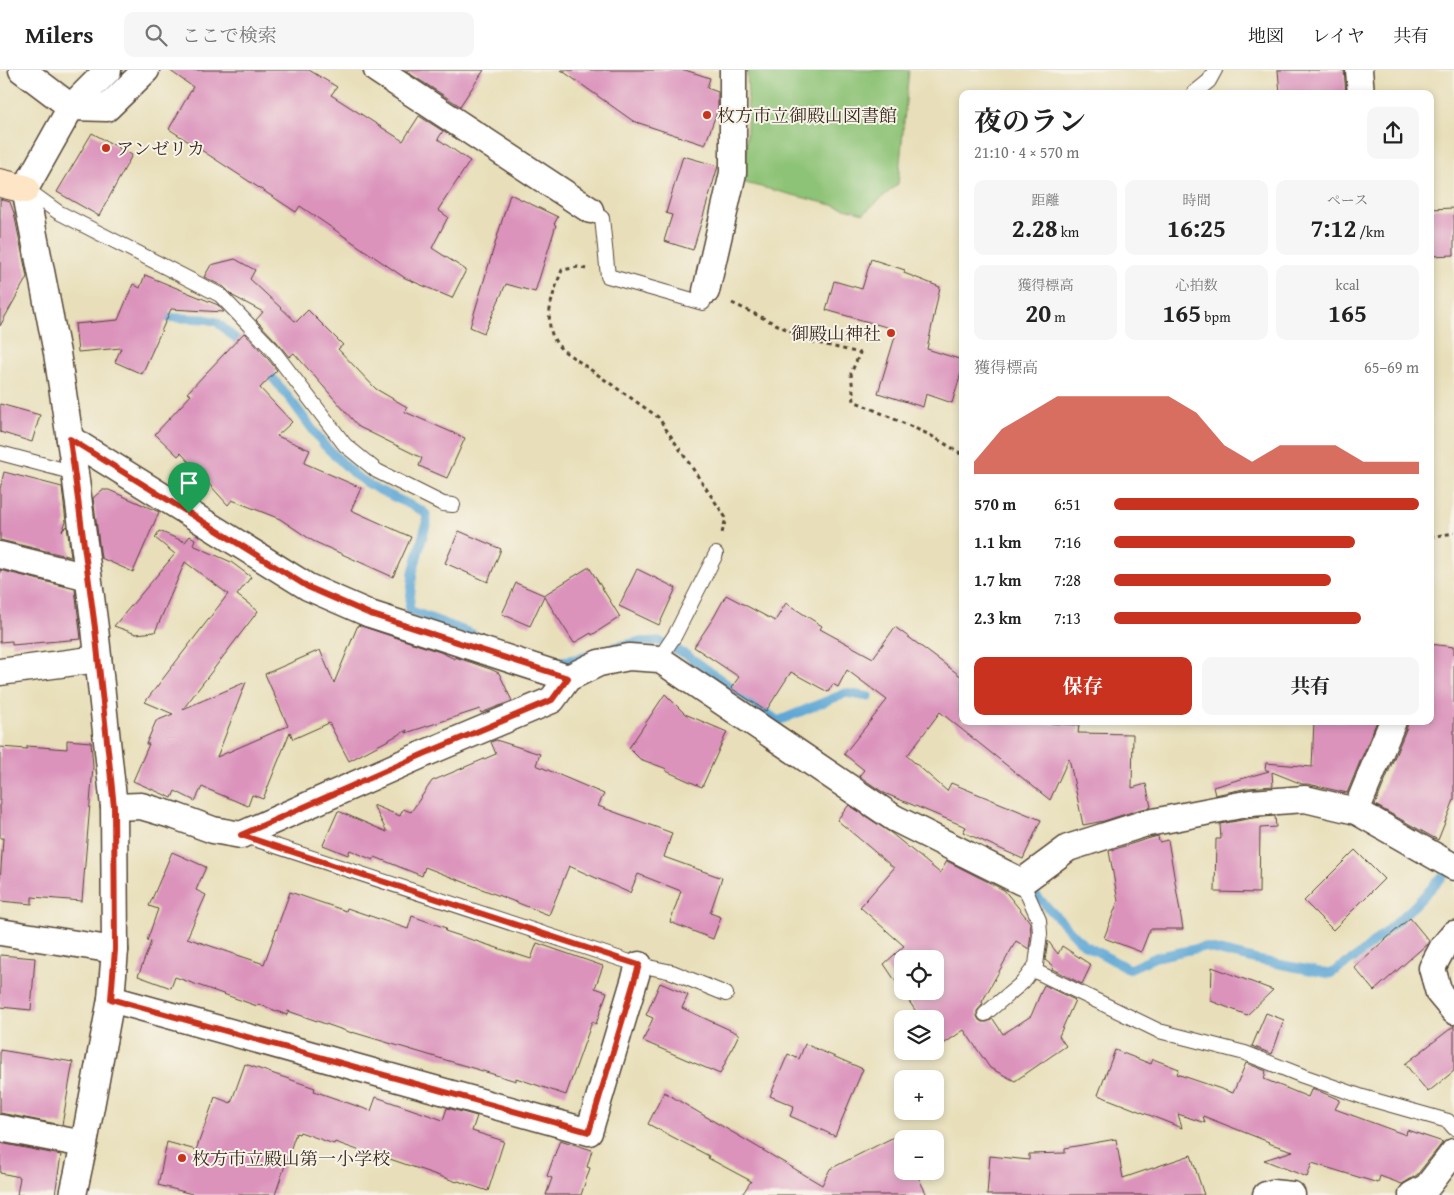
<!DOCTYPE html>
<html lang="ja">
<head>
<meta charset="utf-8">
<style>
	body { margin:0; font-family:"Gentium Book Plus","Noto Serif JP",serif; background:#f6f6f6; color:#222; height:100vh; display:flex; flex-direction:column; font-size:19px; white-space:nowrap }
	* { box-sizing:border-box; margin:0 }
	p { font-size:16px; color:#767676 }
	.icon { flex:none; width:28px; height:28px; fill:none; stroke:currentColor; stroke-width:2; stroke-linecap:round; stroke-linejoin:round }
	.map { position:relative; flex:1; overflow:hidden }
	.side { position:absolute; left:959px; top:20px; width:475px; height:635px; display:flex; flex-direction:column; background:#fff; border-radius:10px; box-shadow:0 2px 8px #0003 }
	.side>* { flex:none }
	.fabs { position:absolute; left:894px; top:880px; display:grid; gap:10px }
	.fabs a { display:grid; place-items:center; width:50px; height:50px; border-radius:10px; background:#fff; box-shadow:0 2px 8px #0003; font-size:25px }
	.pin { position:absolute; display:grid; place-items:center; width:42px; height:42px; color:#fff; margin:-51px -21px; border-radius:50% 50% 50% 0; rotate:-45deg; box-shadow:0 0 5px #0007 }
	.pin .icon { rotate:45deg }
	.round { display:grid; place-items:center; flex:none; width:52px; height:52px; border-radius:10px; background:#f6f6f6 }
	.summary { display:flex; align-items:center; justify-content:space-between; height:85px; padding:0 15px }
	h1 { font-size:28px; font-weight:700; line-height:38px }
	.stats { display:grid; grid-template-columns:repeat(3,1fr); gap:8px; height:85px; padding:5px 15px }
	.stats div { display:grid; align-content:center; border-radius:10px; background:#f6f6f6; text-align:center }
	.stats b { font-size:25px; font-weight:700 }
	.stats small { font-size:14px; font-weight:400 }
	.stats p { font-size:14px }
	.chart { height:140px; padding:10px 15px }
	.chart p { display:flex; justify-content:space-between }
	.chart svg { width:100%; height:90px; margin-top:5px; fill:#c8321e; opacity:.7 }
	.action { display:flex; gap:10px; margin-top:auto; padding:10px 15px }
	.action a { flex:1; height:58px; border-radius:10px; background:#c8321e; color:#fff; font-size:20px; font-weight:700; line-height:58px; text-align:center }
	.action a+a { background:#f6f6f6; color:#222 }
	ul { padding:0 15px; list-style:none; font-size:16px }
	li { display:grid; grid-template-columns:80px 60px 1fr; align-items:center; height:38px }
	li i { height:12px; border-radius:6px; background:#c8321e }
	header { display:flex; align-items:center; gap:30px; box-sizing:border-box; height:70px; padding:0 25px; background:#fff; border-bottom:1px solid #e0e0e0 }
	header strong { font-size:24px }
	nav { display:flex; gap:28px; margin-inline-start:auto; font-size:18px }
	.search { width:350px; height:45px; background:#f6f6f6; display:flex; align-items:center; gap:12px; box-sizing:border-box; padding:0 18px; border-radius:10px; color:#767676; font-size:19px }
	.map>svg:first-child { display:block }
</style>
</head>
<body>
<header>
<strong>Milers</strong>
<div class="search"><svg class="icon" aria-label="search" viewBox="0 0 24 24"><circle cx="10" cy="10" r="6"/><path d="M15 15l6 6"/></svg>ここで検索</div>
<nav><a>地図</a><a>レイヤ</a><a>共有</a></nav>
</header>
<div class="map">
<svg width="1454" height="1125" viewBox="0 0 1454 1125">
	<rect width="100%" height="100%" fill="#f7f3e8"/>
	<filter id="ink" filterUnits="userSpaceOnUse"><feTurbulence type="fractalNoise" baseFrequency=".02" numOctaves="2"/><feDisplacementMap in="SourceGraphic" scale="10" xChannelSelector="R" yChannelSelector="G"/><feConvolveMatrix kernelMatrix="1 2 1 2 8 2 1 2 1" color-interpolation-filters="sRGB"/></filter>
	<filter id="wash" filterUnits="userSpaceOnUse"><feTurbulence type="fractalNoise" baseFrequency=".0096" numOctaves="4" result="noise"/><feDisplacementMap in="SourceGraphic" scale="20" xChannelSelector="R" yChannelSelector="G"/><feGaussianBlur stdDeviation="1.12" result="paint"/><feColorMatrix in="noise" values="0 0 0 0 0 0 0 0 0 0 0 0 0 0 0 0 0 1.4 0 .05"/><feComposite in="paint" operator="in"/></filter>
	<g filter="url(#wash)">
		<rect width="100%" height="100%" fill="#e8dfba"/>
		<path fill="#8dc376" stroke="#64764a" d="M747 0H909L898 114 864 143 745 113 748 30Z"/>
		<g fill="none" stroke-linecap="round" stroke-linejoin="round">
			<g stroke="#5ea7d5" stroke-width="9">
				<path d="M157 247 205 249 217 252 246 278"/>
				<path d="M264 297 293 333 324 375 356 406 377 419 421 440 426 444 427 451 413 502 409 540 473 564"/>
				<path d="M614 577 637 572 659 571 687 585 778 651 846 623 869 627"/>
				<path d="M547 590C560 594 579 588 593 584"/>
				<path d="M1031 820 1083 874 1129 899 1156 887 1204 877 1258 890 1330 904 1358 886 1413 837 1450 799"/>
			</g>
		</g>
		<g id="blocks">
			<g fill="#db93bc" fill-rule="evenodd">
				<path d="M169 0H309L337 17 331 25 403 71 419 46 443 61 438 69 470 91 438 140 448 147 432 178 466 200 452 228 405 208 300 136 296 142 169 59 193 17Z"/>
				<path d="M404 0H484L460 36Z"/>
				<path d="M561 0H685L710 8 707 18 718 22V39L705 75 633 51Z"/>
				<path d="M1278 0H1344L1346 24H1280Z"/>
				<path d="M92 63 132 85 99 146 57 122Z"/>
				<path d="M683 86 718 96 693 180 664 171 672 145 666 143Z"/>
				<path d="M510 124 558 147 554 154 556 155 535 222 506 214 484 263 470 257Z"/>
				<path d="M0 129 10 132 14 143 27 207 0 256Z"/>
				<path d="M1454 138V185L1430 186V139Z"/>
				<path d="M235 189 255 200 250 209 296 252 308 240 343 275 338 279 376 319 407 337 405 342 465 368 447 408 419 396 422 388 359 357 294 283 289 287 277 272 256 250 263 242 233 226 224 217 204 207 211 195Z"/>
				<path d="M871 189 905 200 904 203 940 217 927 279 962 290V300L952 333 926 324 923 337 878 323 897 260 826 240 834 211 862 219Z"/>
				<path d="M145 205 218 235 224 242 171 239 142 304 115 292 121 278 78 282 75 254 118 250 133 214 140 218Z"/>
				<path d="M244 263 264 284 277 300 260 318 292 352 277 366 310 380 304 393 361 418 351 440 411 467 393 507 313 471 280 449 232 430 228 435 181 383 178 386 155 364 191 325 187 323Z"/>
				<path d="M0 334 40 345 32 372 0 362Z"/>
				<path d="M4 402 62 417 66 452 62 461 67 456 71 487 0 470V419Z"/>
				<path d="M102 420H109L159 442 133 502 101 488 93 428Z"/>
				<path d="M159 461 185 472 190 466 195 469 193 475 231 492 251 507 237 525 258 541 183 639 246 612 217 687 288 656 265 604 320 580 334 613 358 555 440 582 455 589V587L490 599 499 603 512 631 481 643 480 639 406 663 407 660 349 691 329 653 293 669 290 662 263 729 252 725 248 736 202 717 195 731 175 721 172 728 133 711 149 674H146L156 651 173 644 145 632 228 524 185 492 155 562 136 564 114 556 175 484 155 468Z"/>
				<path d="M459 461 501 479 488 512 445 493Z"/>
				<path d="M589 497 620 547 592 565 591 563 574 573 544 526 530 556 502 544 516 513 544 525Z"/>
				<path d="M637 499 676 518 659 555 619 536Z"/>
				<path d="M0 500 75 519 81 569 12 575V571L0 572Z"/>
				<path d="M726 525 775 551 786 533 822 556 820 559 873 588 895 557 962 607V651H1012L1079 655 1078 663 1133 664 1132 718 1146 714 1151 737 1138 740 1104 751 1083 755 1069 688 1050 730 940 642 907 686 947 721 951 713 1041 750 1023 789 963 762 966 757 884 723 859 706 864 700 844 684 887 630 847 600 838 617 833 614 828 622 791 602 766 641 731 618 739 607 694 577 714 547Z"/>
				<path d="M1430 574 1454 577V730L1438 770 1375 735 1407 657 1408 651H1430Z"/>
				<path d="M665 624 685 644 727 662 702 717 666 701 667 699 640 689 629 678Z"/>
				<path d="M1314 651H1377L1347 723 1308 714H1302L1272 702 1273 716 1248 718 1215 725 1213 717 1269 701 1265 699 1266 693 1312 697Z"/>
				<path d="M67 670 91 672 93 697 82 831 32 827V834L0 831V811L3 768H0V677L27 679V676L67 679Z"/>
				<path d="M496 670 540 684 536 695 604 724 598 736 672 763 664 787 722 808 710 843 721 847 713 869 670 852 681 821 638 804 630 823 569 796 549 845 425 797 422 806 375 787 373 790 350 780 348 785 323 775 338 741 387 762 373 735 400 746 403 739 411 742 432 711 496 684 491 672Z"/>
				<path d="M849 735 891 763 940 803 947 791 1004 820 1030 852 1031 864 1029 879 1016 871 982 932 983 934 977 941V946L979 950 982 952H987L993 949 1003 964 1031 946 1044 915 1075 930 1059 966 1066 976 1015 1011 990 998 964 960 939 977 935 971V949H921L884 894 904 876 860 837 894 798 837 750ZM902 889H935V921H902Z"/>
				<path d="M1275 746 1276 757 1260 758 1259 823 1215 822 1216 769H1221L1220 754 1253 748Z"/>
				<path d="M1158 766 1159 772 1168 770 1183 859H1150L1141 882 1104 868 1118 831 1109 781 1147 769Z"/>
				<path d="M1355 780 1384 809 1333 860 1304 831Z"/>
				<path d="M172 782 206 797 196 820 206 825 187 868 264 894 290 822 346 841 347 838 408 859 412 846 446 858 445 861 531 889 537 873 603 896 595 918 607 922 596 954 592 952 566 1025 516 1008V1011L352 962V963L288 941 287 945 258 934 257 936 175 907 171 918 138 906 151 872 147 871 158 839 149 836Z"/>
				<path d="M1410 848 1429 871 1427 874 1374 921 1354 897Z"/>
				<path d="M1048 871 1058 884 1062 876 1091 895 1082 914 1052 899 1053 896 1045 890Z"/>
				<path d="M0 885 35 888 31 940 0 937Z"/>
				<path d="M1212 897 1273 920 1247 945 1211 931Z"/>
				<path d="M660 913 688 925 682 938 739 964 720 1004 643 971 653 948 646 945Z"/>
				<path d="M1266 943 1284 950 1272 984 1252 976Z"/>
				<path d="M1454 956V1001L1428 1022 1405 994Z"/>
				<path d="M805 974 863 999 835 1066 790 1046 794 1036 770 1026 788 984 799 989Z"/>
				<path d="M0 980 73 992 62 1055 0 1043Z"/>
				<path d="M1115 980 1151 994 1153 989 1179 999 1177 1004 1233 1023 1246 993 1266 1001 1264 1009 1308 1027 1312 1018 1340 1030 1335 1039 1406 1065 1407 1060 1443 1072 1417 1105 1402 1114 1380 1106 1378 1113 1312 1093 1307 1107 1264 1090 1293 1081 1268 1073 1269 1072 1203 1046 1205 1053 1178 1044 1182 1058 1098 1025Z"/>
				<path d="M245 994 315 1018 314 1021 371 1041 376 1027 443 1050 447 1038 477 1046 472 1061 504 1071 488 1121 458 1111 457 1112 387 1088 386 1090 335 1072 334 1074 300 1062 299 1064 296 1063 275 1125H196L158 1115 167 1072 196 1080 215 1027 231 1033Z"/>
				<path d="M664 1022 822 1115 830 1099 902 1063V1101H915L927 1125H742L751 1111 708 1088 709 1086 648 1054Z"/>
				<path d="M1116 1069 1123 1108 1191 1085 1204 1125H987L990 1086 1029 1090V1084L1065 1083V1078Z"/>
				<path d="M560 1070 592 1080 587 1097 590 1098 581 1125H546L552 1108 547 1106Z"/>
				<path d="M0 1073 61 1085 55 1125H17L20 1107 0 1103Z"/>
			</g>
		</g>
	</g>
	<g filter="url(#ink)">
		<use href="#blocks" fill-opacity="0" stroke="#554535" stroke-width="1"/>
		<g fill="none" stroke-linecap="round" stroke-linejoin="round">
			<defs>
				<g id="lane">
					<path d="M1193 24 1209 11 1215 0"/>
					<path d="M26 119 58 142 220 225 271 278 345 375 377 401 443 434 453 435"/>
					<path d="M590 140 602 148 608 206 703 233 706 221"/>
					<path d="M0 383 75 403"/>
					<path d="M659 589 675 565 716 484"/>
					<path d="M242 765 639 895 672 902 726 924"/>
					<path d="M1033 900 1159 961 1245 983 1303 1006 1363 1027 1448 1051 1454 1058"/>
					<path d="M985 944 1023 912 1036 895 1040 864 1039 850 1022 812"/>
				</g>
				<g id="street">
					<path d="M22 0 71 37 107 38 146 0"/>
					<path d="M377 0 590 140"/>
					<path d="M1359 0 1361 24"/>
					<path d="M706 221 733 103V0"/>
					<path d="M70 369 308 517 370 544 568 608"/>
					<path d="M0 485 88 507"/>
					<path d="M0 602 98 589"/>
					<path d="M114 737 141 736 175 746 213 760 241 765 426 683 552 630 568 608 599 593 629 587 659 589 894 748 1022 812 1068 778 1143 754 1251 733 1305 729 1356 741 1454 797"/>
					<path d="M1356 741 1393 651"/>
					<path d="M0 862 115 880"/>
					<path d="M1454 864 1443 877 1432 898 1439 923 1454 941"/>
					<path d="M111 929 589 1062 639 895"/>
					<path d="M0 1058 84 1074"/>
					<path d="M73 1125 84 1074 111 929 115 880 114 737 95 558 75 403 57 283 25 119 71 37 108 0"/>
					<path d="M1266 1125 1272 1123 1292 1125"/>
					<path d="M1412 1125 1427 1117 1454 1082"/>
				</g>
				<path id="secondary" d="M0 113 25 119"/>
			</defs>
			<use href="#lane" stroke="#554535" stroke-width="16"/>
			<use href="#street" stroke="#554535" stroke-width="29"/>
			<use href="#secondary" stroke="#554535" stroke-width="30"/>
			<g stroke="#554535" stroke-width="3" stroke-dasharray="4 4" stroke-linecap="butt">
				<path d="M586 199 578 197 562 200C554 221 543 247 554 269 556 273 559 276 561 279L658 347 726 448 722 463"/>
				<path d="M732 233 813 272 860 283 851 303 854 331 930 365 959 382 962 389"/>
				<path d="M1430 467 1454 463"/>
			</g>
			<use href="#lane" stroke="#fff" stroke-width="14"/>
			<use href="#street" stroke="#fff" stroke-width="26"/>
			<use href="#secondary" stroke="#fde5c5" stroke-width="28"/>
		</g>
	</g>
	<g fill="none" stroke-linecap="round" stroke-linejoin="round" filter="url(#ink)">
		<defs>
			<path id="route" d="M70 369 308 517 370 544 568 608 552 630 426 683 241 765 639 895 589 1062 111 929 115 880 114 737 95 558Z"/>
		</defs>
		<use href="#route" stroke="#fff" stroke-width="10"/>
		<use href="#route" stroke="#c8321e" stroke-width="6"/>
	</g>
	<g fill="#c8321e" stroke="#f7f3e8" stroke-width="2">
		<circle cx="707" cy="45" r="5"/>
		<circle cx="106" cy="78" r="5"/>
		<circle cx="891" cy="263" r="5"/>
		<circle cx="182" cy="1088" r="5"/>
	</g>
	<g text-anchor="middle" dominant-baseline="central" stroke-width="4" stroke-linejoin="round" paint-order="stroke">
		<g font-size="18" fill="#3b2a1e" stroke="#f7f3e8" text-anchor="start">
			<text x="717" y="45">枚方市立御殿山図書館</text>
			<text x="116" y="78">アンゼリカ</text>
			<text x="881" y="263" text-anchor="end">御殿山神社</text>
			<text x="192" y="1088">枚方市立殿山第一小学校</text>
		</g>
	</g>
</svg>
<div class="fabs">
<a><svg class="icon" aria-label="locate" viewBox="0 0 24 24"><circle cx="12" cy="12" r="6"/><path d="M12 2v4M12 18v4M2 12h4M18 12h4"/></svg></a>
<a><svg class="icon" aria-label="layers" viewBox="0 0 24 24"><path d="M12 4l9 5-9 5-9-5zM3 14l9 5 9-5"/></svg></a>
<a>+</a>
<a>−</a>
</div>
<div class="pin" style="left:189px;top:443px;background:#1e9e55"><svg class="icon" aria-label="arrive" viewBox="0 0 24 24"><path d="M6 21V4h12l-3 4 3 4H6"/></svg></div>
<section class="side">
<div class="summary"><div><h1>夜のラン</h1><p>21:10 · 4 × 570 m</p></div><a class="round"><svg class="icon" aria-label="share" viewBox="0 0 24 24"><path d="M12 15V3M7 8l5-5 5 5M5 13v7h14v-7"/></svg></a></div>
<div class="stats">
<div><p>距離</p><b>2.28<small> km</small></b></div>
<div><p>時間</p><b>16:25</b></div>
<div><p>ペース</p><b>7:12<small> /km</small></b></div>
</div>
<div class="stats">
<div><p>獲得標高</p><b>20<small> m</small></b></div>
<div><p>心拍数</p><b>165<small> bpm</small></b></div>
<div><p>kcal</p><b>165</b></div>
</div>
<div class="chart"><p><span>獲得標高</span>65–69 m</p>
<svg viewBox="0 0 160 44" preserveAspectRatio="none"><path d="M0 44V38L10 22L20 14L30 6L40 6L50 6L60 6L70 6L80 14L90 30L100 38L110 30L120 30L130 30L140 38L150 38L160 38V44z"/></svg>
</div>
<ul>
<li><b>570 m</b>6:51<i style="width:100%"></i></li>
<li><b>1.1 km</b>7:16<i style="width:79%"></i></li>
<li><b>1.7 km</b>7:28<i style="width:71%"></i></li>
<li><b>2.3 km</b>7:13<i style="width:81%"></i></li>
</ul>
<div class="action"><a>保存</a><a>共有</a></div>
</section>
</div>
</body>
</html>
